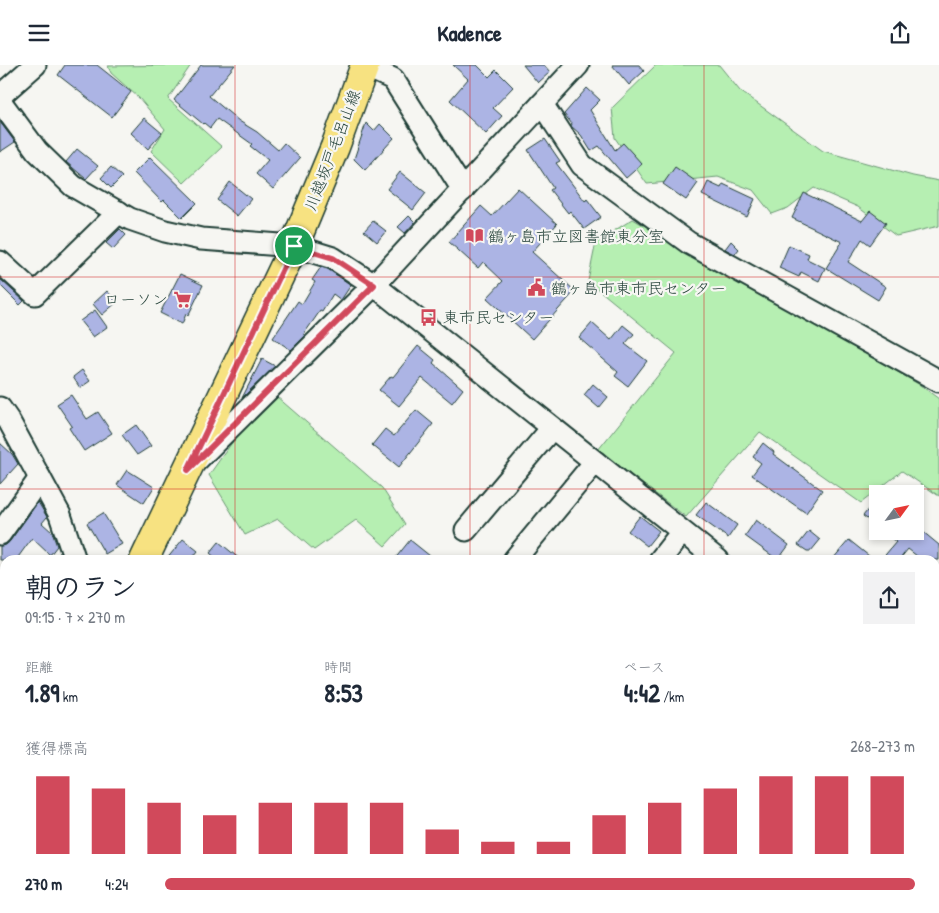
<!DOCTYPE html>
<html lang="ja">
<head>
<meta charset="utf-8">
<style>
	body { margin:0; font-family:"Patrick Hand","Klee One",sans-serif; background:#f2f2f3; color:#1f2937; height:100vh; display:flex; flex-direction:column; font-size:19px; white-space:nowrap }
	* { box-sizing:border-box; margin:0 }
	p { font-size:16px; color:#747a83 }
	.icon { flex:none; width:28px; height:28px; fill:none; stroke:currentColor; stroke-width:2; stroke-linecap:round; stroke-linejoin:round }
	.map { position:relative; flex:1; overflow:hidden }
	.details { position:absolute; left:0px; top:490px; width:940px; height:359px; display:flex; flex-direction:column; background:#fff; border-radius:15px 15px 0 0; box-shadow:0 2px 8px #0003 }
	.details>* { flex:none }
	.needle { width:32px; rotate:57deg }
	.buttons { position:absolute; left:869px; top:420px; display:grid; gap:10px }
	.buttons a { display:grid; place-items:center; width:55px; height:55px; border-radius:0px; background:#fff; box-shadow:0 2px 8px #0003; font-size:25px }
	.pin { position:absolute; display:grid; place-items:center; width:42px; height:42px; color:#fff; margin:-21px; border:2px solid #fff; border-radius:50%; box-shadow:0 1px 5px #0007 }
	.round { display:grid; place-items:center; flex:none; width:52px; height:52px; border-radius:0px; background:#f2f2f3 }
	.summary { display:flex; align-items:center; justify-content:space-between; height:85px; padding:0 25px }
	h1 { font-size:28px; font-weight:800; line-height:38px }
	.figures { display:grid; grid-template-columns:repeat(3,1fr); gap:8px; height:85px; padding:5px 25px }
	.figures div { display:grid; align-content:center }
	.figures b { font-size:25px; font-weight:800 }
	.figures small { font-size:14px; font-weight:400 }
	.figures p { font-size:14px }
	.chart { height:140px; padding:10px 25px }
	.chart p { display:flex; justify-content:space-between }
	.chart svg { width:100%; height:90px; margin-top:5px; stroke:#d1495b; stroke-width:6 }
	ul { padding:0 25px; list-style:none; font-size:16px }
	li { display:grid; grid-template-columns:80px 60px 1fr; align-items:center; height:38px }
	li i { height:12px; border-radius:6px; background:#d1495b }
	header { display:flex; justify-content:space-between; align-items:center; height:65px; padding:0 25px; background:#fff; font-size:22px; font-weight:800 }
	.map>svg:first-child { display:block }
</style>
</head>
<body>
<header><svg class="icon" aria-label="menu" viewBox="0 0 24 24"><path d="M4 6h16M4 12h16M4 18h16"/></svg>Kadence<svg class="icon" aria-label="share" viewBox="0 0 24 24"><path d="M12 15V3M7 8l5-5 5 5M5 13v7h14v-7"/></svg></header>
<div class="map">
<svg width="939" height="848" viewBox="0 0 939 848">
	<rect width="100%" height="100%" fill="#f6f6f2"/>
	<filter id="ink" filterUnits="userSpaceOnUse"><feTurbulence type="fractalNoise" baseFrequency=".02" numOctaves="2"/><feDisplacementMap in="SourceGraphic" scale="10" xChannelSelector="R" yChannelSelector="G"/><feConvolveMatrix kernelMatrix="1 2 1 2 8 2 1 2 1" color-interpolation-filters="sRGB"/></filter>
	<g filter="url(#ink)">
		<g fill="#b6efb2" stroke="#6a9673">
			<path d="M191 0 168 34 222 82 184 118 151 86 165 64 139 33 111 8 108 1Z"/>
			<path d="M656 0H719L740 26 823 86 913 111 939 116V161L896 171 858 142 814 123 788 143 772 149 753 125 718 112 647 119 615 73 612 43Z"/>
			<path d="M633 154 920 320 939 334V431L902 406 861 438 760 367 686 452 598 385 676 288 588 216 596 177Z"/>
			<path d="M276 331 382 423 405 459 385 481 356 455 314 485 278 454 245 470 209 410 250 352Z"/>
			<path d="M546 844H630L636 845 634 848H543Z"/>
		</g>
		<g fill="#acb4e4" stroke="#1f3d34">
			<path d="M65 0H97L131 27 112 52 58 10Z"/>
			<path d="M201 0H235L209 31 239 56 257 67 278 85 284 78 300 93 273 124 256 109 268 95 250 81 252 79 217 54 210 63 204 58 203 59 174 35Z"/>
			<path d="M453 0H477L489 12 496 5 513 22 493 43 502 51 486 69 450 35 468 14Z"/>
			<path d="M523 0H544L550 7 538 18Z"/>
			<path d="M612 0H639L644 6 629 20Z"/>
			<path d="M587 23 600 35 590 45 615 85 623 78 642 99 626 113 599 81 591 86 581 70 571 61 572 59 564 49Z"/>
			<path d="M144 53 162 68 148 84 131 68Z"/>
			<path d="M0 57 15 77 0 87Z"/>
			<path d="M366 58 374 66 380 59 394 73 365 105 354 94Z"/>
			<path d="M545 74 560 96 556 98 585 136 587 134 601 152 584 164 570 146 568 148 550 125 553 123 528 85Z"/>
			<path d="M77 84 98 101 86 114 66 97Z"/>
			<path d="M150 92 197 138 182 153 164 135 162 137 134 108Z"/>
			<path d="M111 102 122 112 111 123 101 113Z"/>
			<path d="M675 102 698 118 686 135 663 119Z"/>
			<path d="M400 107 426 128 413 145 387 124Z"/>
			<path d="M230 117 251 134 237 151 217 135Z"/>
			<path d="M708 117 721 123 723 119 755 134 747 152 702 130Z"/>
			<path d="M518 123 557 159 532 187 575 226 532 274 487 233 503 216 483 197 478 203 449 177 481 141 492 151Z"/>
			<path d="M804 128 862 156 870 146 886 158 870 180 862 174 848 197 886 222 878 235 826 203 842 177 792 153Z"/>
			<path d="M409 151 415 157 405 168 398 162Z"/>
			<path d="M373 156 386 166 377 177 364 166Z"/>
			<path d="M120 164 126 170 113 184 106 178Z"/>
			<path d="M731 176 739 184 735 189 725 184Z"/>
			<path d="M789 180 809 189 807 194 825 203 819 216 801 207 799 212 779 203Z"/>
			<path d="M321 202 328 204 351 220 341 235 333 229 322 247 320 246 304 269 306 270 291 285 273 273 298 236 302 239 315 217 312 215Z"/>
			<path d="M180 209 203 220 188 251 186 249 182 259 160 248Z"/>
			<path d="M0 214 24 236 20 240 0 220Z"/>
			<path d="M107 226 117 237 102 250 93 239Z"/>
			<path d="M95 245 107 262 93 272 80 256Z"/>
			<path d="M592 258 611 275 623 260 634 269 625 279 647 296 628 321 615 311 618 307 579 273Z"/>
			<path d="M418 281 435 295 433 298 463 324 452 338 422 313 399 341 379 325 391 311 393 312Z"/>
			<path d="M262 294 275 301 242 333Z"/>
			<path d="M82 305 90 316 80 323 73 312Z"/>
			<path d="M593 319 608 332 599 343 584 330Z"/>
			<path d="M71 330 87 354 98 347 112 368 84 386 69 363 72 361 57 339Z"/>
			<path d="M416 345 433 359 399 402 372 380 385 364 394 371Z"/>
			<path d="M136 360 151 381 137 390 122 370Z"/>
			<path d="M0 378 12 389 18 399 0 419Z"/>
			<path d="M763 378 774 387 773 389 822 425 806 448 752 410 761 398 753 392Z"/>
			<path d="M127 405 154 422 144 438 117 420Z"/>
			<path d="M878 432V462L863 451Z"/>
			<path d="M38 437 47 452 42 458 52 467 57 481 50 490 32 473 16 495H0V481L6 480 10 476Z"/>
			<path d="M706 437 737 460 728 473 696 450Z"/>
			<path d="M103 448 122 479 105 489 87 458Z"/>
			<path d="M640 451 659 466 647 481 628 466Z"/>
			<path d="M756 455 789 480 778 495 745 471Z"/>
			<path d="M809 466 820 475 811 486H807L798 480Z"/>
			<path d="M882 466H922L939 480V495H922L908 484 899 495H881L896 477Z"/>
			<path d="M183 474 198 486 191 495H166Z"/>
			<path d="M410 475 435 495H394Z"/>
			<path d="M849 475 874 495H832Z"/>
			<path d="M219 477 241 495H218L210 488Z"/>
		</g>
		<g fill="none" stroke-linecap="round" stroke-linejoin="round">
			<defs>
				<g id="minor">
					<path d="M365 1 393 14 463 125"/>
					<path d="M0 31 35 0"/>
					<path d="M0 36 37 86 73 121 130 154 165 166 201 174 294 181 333 193 374 220 718 495"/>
					<path d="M542 39 582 100 689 178 939 316"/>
					<path d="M0 197 35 229 119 147"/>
					<path d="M0 343 9 356 60 450 75 495"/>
					<path d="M195 397 374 220 578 0"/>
					<path d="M466 465 552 363"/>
					<path d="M0 469 40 413"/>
					<path d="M514 495 595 397"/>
					<path d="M660 495 682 467"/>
					<path d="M935 665 939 668"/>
					<path d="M0 670 5 671"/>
					<path d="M935 834 939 833"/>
					<path d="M57 844 61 848"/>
					<path d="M289 844 294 848"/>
					<path d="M695 844 732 848"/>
					<path d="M114 848 118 844"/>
					<path d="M257 848 261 844"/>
					<path d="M411 848 414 844"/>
					<path d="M498 848 501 844"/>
					<path d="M823 848 825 844"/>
					<path d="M846 848 872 844"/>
					<path d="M921 848V844"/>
				</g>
				<g id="major">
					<path d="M144 495 294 181 335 82 365 0"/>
					<path d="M0 792 5 782"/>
				</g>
			</defs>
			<use href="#minor" stroke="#1f3d34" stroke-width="25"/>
			<use href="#major" stroke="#1f3d34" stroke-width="31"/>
			<use href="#minor" stroke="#f6f6f2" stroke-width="21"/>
			<use href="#major" stroke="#f7e281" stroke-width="28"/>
		</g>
	</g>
	<g fill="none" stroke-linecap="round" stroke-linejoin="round" filter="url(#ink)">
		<defs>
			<path id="route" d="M294 181 333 193 374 220 188 405Z"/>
		</defs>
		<use href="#route" stroke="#fff" stroke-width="10"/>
		<use href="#route" stroke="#d1495b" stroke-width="6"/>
	</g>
	<path fill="none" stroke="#d62828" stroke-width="1" stroke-opacity="0.55" d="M235 0V495M470 0V495M704 0V495M0 212H939M0 424H939M0 636H5M935 636H939M235 844V848M470 844V848M704 844V848"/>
	<defs>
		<symbol id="library-bare" viewBox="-9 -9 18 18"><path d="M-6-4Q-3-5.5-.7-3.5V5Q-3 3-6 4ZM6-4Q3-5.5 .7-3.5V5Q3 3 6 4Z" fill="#d1495b" stroke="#f6f6f2" stroke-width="2.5" paint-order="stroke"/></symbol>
		<symbol id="civic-bare" viewBox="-9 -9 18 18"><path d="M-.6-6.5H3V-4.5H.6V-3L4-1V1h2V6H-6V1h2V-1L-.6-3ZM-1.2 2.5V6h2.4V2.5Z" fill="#d1495b" stroke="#f6f6f2" stroke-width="2.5" paint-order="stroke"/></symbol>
		<symbol id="supermarket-bare" viewBox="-9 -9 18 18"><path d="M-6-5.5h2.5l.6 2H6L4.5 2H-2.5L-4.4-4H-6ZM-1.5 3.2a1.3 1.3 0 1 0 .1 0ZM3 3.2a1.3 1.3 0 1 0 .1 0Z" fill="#d1495b" stroke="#f6f6f2" stroke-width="2.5" paint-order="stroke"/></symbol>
		<symbol id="bus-bare" viewBox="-9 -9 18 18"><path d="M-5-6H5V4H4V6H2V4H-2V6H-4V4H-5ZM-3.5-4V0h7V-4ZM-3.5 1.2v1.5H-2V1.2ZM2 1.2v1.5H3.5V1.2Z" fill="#d1495b" stroke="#f6f6f2" stroke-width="2.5" paint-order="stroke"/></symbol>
	</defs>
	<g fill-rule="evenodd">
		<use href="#library-bare" x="462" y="158" width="25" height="25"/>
		<use href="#civic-bare" x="524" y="210" width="25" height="25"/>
		<use href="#supermarket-bare" x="170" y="222" width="25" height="25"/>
		<use href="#bus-bare" x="416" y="240" width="25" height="25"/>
	</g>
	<g text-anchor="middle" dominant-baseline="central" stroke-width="4.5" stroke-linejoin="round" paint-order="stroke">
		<g font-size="16" fill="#1f3d34" stroke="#f6f6f2">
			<text transform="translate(332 85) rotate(-69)">川越坂戸毛呂山線</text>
		</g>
		<g font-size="16" fill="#1f3d34" stroke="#f6f6f2" text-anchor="start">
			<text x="488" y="171">鶴ヶ島市立図書館東分室</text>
			<text x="551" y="223">鶴ヶ島市東市民センター</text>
			<text x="168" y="234" text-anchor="end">ローソン</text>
			<text x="443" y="252">東市民センター</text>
		</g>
	</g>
</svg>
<div class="buttons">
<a><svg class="needle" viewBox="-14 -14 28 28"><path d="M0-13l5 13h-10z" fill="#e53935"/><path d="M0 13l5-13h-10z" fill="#747a83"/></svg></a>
</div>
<div class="pin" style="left:294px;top:181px;background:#1e9e55"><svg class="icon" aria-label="arrive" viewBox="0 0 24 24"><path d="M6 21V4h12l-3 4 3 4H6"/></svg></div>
<section class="details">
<div class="summary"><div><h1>朝のラン</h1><p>09:15 · 7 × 270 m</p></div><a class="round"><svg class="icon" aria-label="share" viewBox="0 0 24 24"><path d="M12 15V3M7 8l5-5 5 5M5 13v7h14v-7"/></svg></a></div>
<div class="figures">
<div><p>距離</p><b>1.89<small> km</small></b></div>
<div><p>時間</p><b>8:53</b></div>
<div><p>ペース</p><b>4:42<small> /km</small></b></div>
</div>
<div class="chart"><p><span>獲得標高</span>268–273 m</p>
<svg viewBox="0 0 160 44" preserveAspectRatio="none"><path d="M5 44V6M15 44V12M25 44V19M35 44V25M45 44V19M55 44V19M65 44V19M75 44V32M85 44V38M95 44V38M105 44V25M115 44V19M125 44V12M135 44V6M145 44V6M155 44V6"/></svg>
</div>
<ul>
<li><b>270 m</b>4:24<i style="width:100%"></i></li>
</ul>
</section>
</div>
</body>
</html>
